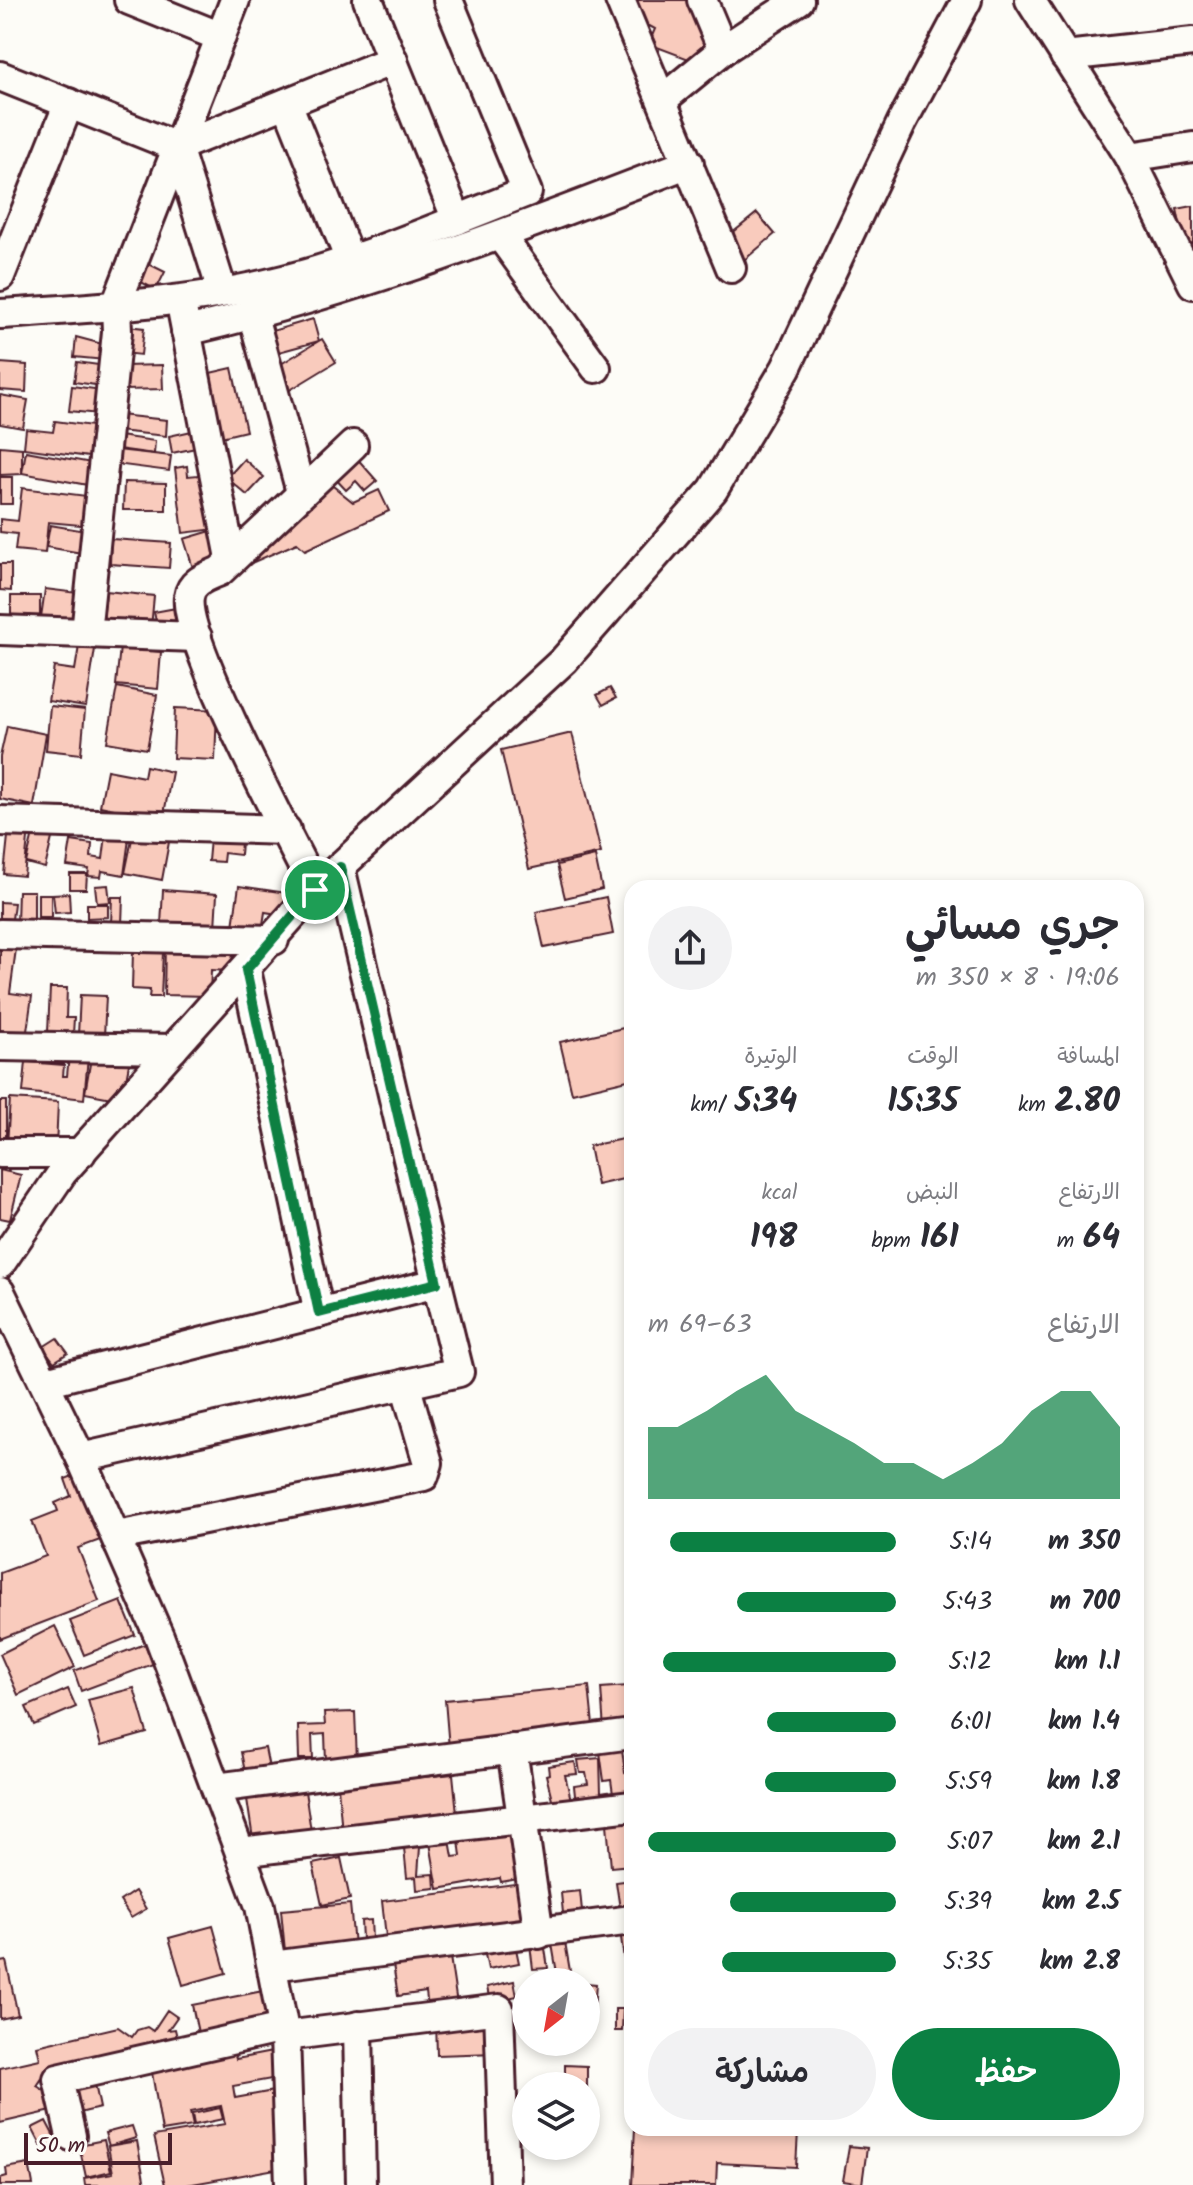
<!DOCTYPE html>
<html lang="ar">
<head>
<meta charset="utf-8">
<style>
	body { margin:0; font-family:Kalam,"Playpen Sans Arabic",sans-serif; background:#f2f2f3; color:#2b2b33; direction:rtl; height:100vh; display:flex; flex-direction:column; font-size:30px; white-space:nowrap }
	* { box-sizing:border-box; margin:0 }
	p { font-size:26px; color:#7c7c81 }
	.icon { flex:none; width:44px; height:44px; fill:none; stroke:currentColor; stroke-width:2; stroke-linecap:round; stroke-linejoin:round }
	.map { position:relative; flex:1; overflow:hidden; direction:ltr }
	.details { position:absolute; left:624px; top:880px; width:520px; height:1256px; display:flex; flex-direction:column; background:#fff; border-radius:24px; box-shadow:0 4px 12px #0003; direction:rtl }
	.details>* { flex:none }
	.needle { width:52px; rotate:211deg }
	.fabs { position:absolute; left:512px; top:1968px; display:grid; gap:16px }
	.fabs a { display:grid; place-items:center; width:88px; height:88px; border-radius:50%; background:#fff; box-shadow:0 4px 12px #0003; font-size:40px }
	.scale { position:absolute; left:24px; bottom:20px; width:148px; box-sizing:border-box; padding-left:8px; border:4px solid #4a1f2b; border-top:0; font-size:22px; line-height:28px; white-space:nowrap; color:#4a1f2b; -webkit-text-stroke:6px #fdfcf7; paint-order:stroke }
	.pin { position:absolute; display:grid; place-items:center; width:68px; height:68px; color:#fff; margin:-34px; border:4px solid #fff; border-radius:50%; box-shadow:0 2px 8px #0007 }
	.round { display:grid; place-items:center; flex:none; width:84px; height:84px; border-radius:42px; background:#f2f2f3 }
	.headline { display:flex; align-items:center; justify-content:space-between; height:136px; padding:0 24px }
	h1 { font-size:44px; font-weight:600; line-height:60px }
	.stats { display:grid; grid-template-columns:repeat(3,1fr); gap:12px; height:136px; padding:8px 24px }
	.stats div { display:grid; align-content:center }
	.stats b { font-size:34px; font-weight:600 }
	.stats small { font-size:22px; font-weight:400 }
	.stats p { font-size:22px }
	.chart { height:224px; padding:16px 24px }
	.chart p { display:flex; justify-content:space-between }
	.chart svg { width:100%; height:144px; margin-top:8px; fill:#0b8043; opacity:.7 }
	.button { display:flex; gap:16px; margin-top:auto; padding:16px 24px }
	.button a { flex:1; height:92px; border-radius:48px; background:#0b8043; color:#fff; font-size:32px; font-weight:600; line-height:92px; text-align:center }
	.button a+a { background:#f2f2f3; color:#2b2b33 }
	ul { padding:0 24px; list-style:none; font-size:26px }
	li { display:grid; grid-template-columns:128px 96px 1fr; align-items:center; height:60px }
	li i { height:20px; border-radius:10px; background:#0b8043 }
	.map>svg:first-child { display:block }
</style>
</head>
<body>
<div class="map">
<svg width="1193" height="2185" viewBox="0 0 1193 2185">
	<rect width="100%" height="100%" fill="#fdfcf7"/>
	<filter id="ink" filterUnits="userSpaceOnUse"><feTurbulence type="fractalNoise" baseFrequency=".0125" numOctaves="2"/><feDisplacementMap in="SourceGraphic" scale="16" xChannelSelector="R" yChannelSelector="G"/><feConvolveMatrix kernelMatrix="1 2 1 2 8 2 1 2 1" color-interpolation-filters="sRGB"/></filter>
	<g filter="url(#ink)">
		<g fill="#f9cbbd" stroke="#4a1f2b" stroke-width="2">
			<path d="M634 0H689L711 54 694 61 657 47 652 36 655 29 644 23Z"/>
			<path d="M1193 206V243L1184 244 1177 209Z"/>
			<path d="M757 213 775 234 743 261 725 239Z"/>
			<path d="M149 264 165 272 156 290 141 282Z"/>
			<path d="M313 319 319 341 275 353 269 332Z"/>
			<path d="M127 326 144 328 141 355 124 353Z"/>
			<path d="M76 337 106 345 105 360 74 357Z"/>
			<path d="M322 339 336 362 290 390 276 367Z"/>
			<path d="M77 362 106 366 103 386 74 382Z"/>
			<path d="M0 363 27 365 26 392 0 390Z"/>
			<path d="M162 365 163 389 125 390 124 366Z"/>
			<path d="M232 368 246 431 221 437 210 373Z"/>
			<path d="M72 386 102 390 99 414 69 411Z"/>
			<path d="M0 395 28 400 23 428 0 424Z"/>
			<path d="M119 415 167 420 166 436 118 431Z"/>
			<path d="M55 421 100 427 96 458 24 448 26 429 53 432Z"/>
			<path d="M201 429 205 446 172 453 169 436Z"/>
			<path d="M119 436 155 441 154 454 118 449Z"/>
			<path d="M0 446 22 448V474L0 475Z"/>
			<path d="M117 450 171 456 169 471 115 464Z"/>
			<path d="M26 451 97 464 93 486 22 473Z"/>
			<path d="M355 456 377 481 365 491 356 481 346 490 332 475Z"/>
			<path d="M244 459 264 477 247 495 227 478Z"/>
			<path d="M187 466 188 476 209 474 216 529 183 533 175 468Z"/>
			<rect x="0" y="477" width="12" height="27"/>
			<path d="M124 482 166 483V510H123Z"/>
			<path d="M328 482 353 502 379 490 389 511 305 550 297 543 247 565 244 557Z"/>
			<path d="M22 488 95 497 91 526 48 522 45 553 15 550 17 534 0 532V519L18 521Z"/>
			<path d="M50 525 92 532 88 554 46 547Z"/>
			<path d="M211 531 220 560 193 568 184 539Z"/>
			<path d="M111 539 171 543 169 568 110 564Z"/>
			<path d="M0 564H11V591L0 590Z"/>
			<path d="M45 589 86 594 82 623 41 617Z"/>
			<path d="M106 591 154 596 151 628 103 622Z"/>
			<rect x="11" y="596" width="29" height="29"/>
			<path d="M176 608 178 622 157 626 154 612Z"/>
			<path d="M79 646 95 649 86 707 48 701 54 667 75 670Z"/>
			<path d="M120 647 161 652 158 689 116 685Z"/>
			<path d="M117 687 157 695 147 749 107 742Z"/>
			<path d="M610 688 616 698 603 705 597 695Z"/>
			<path d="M50 706 85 710 81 754 46 750Z"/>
			<path d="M175 708 217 710 215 760 173 758Z"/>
			<path d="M7 726 46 734 34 806 0 799V757Z"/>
			<path d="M572 733 601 853 529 869 501 750Z"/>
			<path d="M146 766 172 772 163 819 100 806 107 770 144 777Z"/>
			<path d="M9 827 29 829 24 876 4 874Z"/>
			<path d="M34 830 53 834 45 868 26 863Z"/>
			<path d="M133 834 169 842 162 880 125 873Z"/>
			<path d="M106 835 129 839 124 875 102 871 101 877 88 876 89 869 67 866 71 841 92 844 91 857 103 859Z"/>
			<path d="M210 839 241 842 240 855 224 853 223 862 208 861Z"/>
			<path d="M595 856 602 889 565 898 557 865Z"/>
			<path d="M70 874H87L86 889H70Z"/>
			<path d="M108 885 110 902 97 903 95 886Z"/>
			<path d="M239 886 287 893 284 915 265 912 262 931 233 926Z"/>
			<path d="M163 890 217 894 215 928 161 925Z"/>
			<path d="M18 891H34V923H17Z"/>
			<path d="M69 893 70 912 55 913 53 894Z"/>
			<rect x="38" y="894" width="13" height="23"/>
			<path d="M112 897H123L122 924H111Z"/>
			<path d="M606 897 613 934 544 948 536 912Z"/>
			<path d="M0 902 14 903 12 919 0 918Z"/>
			<path d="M87 904H108V917L87 918Z"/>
			<path d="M165 944 233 945 232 971 211 970 210 996 164 995Z"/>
			<path d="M0 947 16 949 10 993 32 996 26 1038 0 1035Z"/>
			<path d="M133 951 163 952 161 997H149L150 990 132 989Z"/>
			<path d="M50 988H67L66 1018H74L73 1034 48 1032Z"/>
			<path d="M80 995 106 996 104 1036 78 1035Z"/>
			<path d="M628 1027 632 1079 572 1093 560 1042Z"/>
			<path d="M92 1052 130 1059 122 1100 85 1093Z"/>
			<path d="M69 1055 88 1057 84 1099 23 1092 26 1062 64 1065 63 1076H67Z"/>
			<path d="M10 1099 58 1102 56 1148 7 1145Z"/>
			<rect x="0" y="1101" width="6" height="45"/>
			<path d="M632 1137V1177L597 1185 589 1146Z"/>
			<path d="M0 1170 21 1175 10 1220 0 1218Z"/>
			<path d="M57 1338 68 1353 54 1362 43 1347Z"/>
			<path d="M83 1472 115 1549 105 1553 100 1540 78 1548 99 1601 0 1639V1573L46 1556 32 1521 58 1511 55 1503 71 1496 65 1479Z"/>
			<path d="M121 1601 135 1635 84 1655 70 1621Z"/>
			<path d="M55 1626 75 1667 18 1695 0 1654Z"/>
			<path d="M145 1644 153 1664 81 1691 74 1671Z"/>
			<path d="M589 1686 594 1735 449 1748 445 1700Z"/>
			<path d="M628 1686 632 1728 604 1730 601 1688Z"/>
			<path d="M134 1688 147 1733 101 1746 88 1700Z"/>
			<path d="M68 1689 76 1707 34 1725 26 1707Z"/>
			<path d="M355 1712 357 1761 326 1762 325 1734 312 1735 313 1759H299L298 1726 325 1725 324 1713Z"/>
			<path d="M265 1748 269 1768 245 1772 241 1752Z"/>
			<path d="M622 1749 625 1773 632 1772V1799L614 1801 611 1780 604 1781 600 1752Z"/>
			<path d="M600 1758 601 1793 608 1792 609 1801 576 1805 574 1786 588 1784 586 1773H580L578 1760Z"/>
			<path d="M575 1762 577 1774 565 1775 572 1804 554 1807 546 1775 549 1774 548 1766Z"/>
			<path d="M453 1774 458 1823 342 1833 338 1786Z"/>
			<path d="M305 1791 312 1838 254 1846 247 1799Z"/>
			<path d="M632 1822 631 1865 611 1867 607 1824Z"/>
			<path d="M522 1831 529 1877 501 1882 500 1878 438 1889 430 1843 450 1840 453 1857 461 1856 459 1840Z"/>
			<path d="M420 1847 418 1875 434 1874 435 1888 417 1890 416 1877 407 1878 404 1848Z"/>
			<path d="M341 1858 350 1899 322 1905 313 1864Z"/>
			<path d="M632 1880V1908L620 1909 616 1882Z"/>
			<path d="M530 1882 534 1920 386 1937 382 1901Z"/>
			<path d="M135 1891 146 1909 131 1918 120 1901Z"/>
			<path d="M580 1891 582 1911 563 1913 561 1893Z"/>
			<path d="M350 1904 354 1945 285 1951 281 1910Z"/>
			<path d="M371 1920 372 1939H362L361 1921Z"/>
			<path d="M213 1926 226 1973 183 1985 169 1938Z"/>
			<path d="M632 1928V1973L626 1974 620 1930Z"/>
			<path d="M544 1942 548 1968 533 1969 530 1944Z"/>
			<path d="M565 1942 570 1971 557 1973 552 1944Z"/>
			<path d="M515 1944 519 1963 488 1969 484 1950Z"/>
			<path d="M449 1950 457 2004 428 2008 426 1992 398 1996 392 1958Z"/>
			<path d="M6 1961 18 2015 0 2019V1962Z"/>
			<path d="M514 1981 517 1996 490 2002 487 1987Z"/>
			<path d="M586 1983 596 1984 594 2010 586 2009Z"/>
			<path d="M263 1991 271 2028 200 2042 192 2005Z"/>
			<path d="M615 2009H623L622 2031H615Z"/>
			<path d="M167 2010 177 2017 168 2030 175 2029 179 2046 43 2077 37 2086 48 2093 52 2111 0 2123V2068L40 2059 37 2046 118 2027 132 2037 137 2030 147 2027 153 2031Z"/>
			<path d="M496 2019V2053L437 2055 436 2021Z"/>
			<path d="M272 2052 277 2078 233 2086 235 2098 273 2091 277 2115 272 2116 281 2168 187 2185H165L154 2136 225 2124 221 2106 190 2112 193 2126 162 2131 151 2067 234 2053 236 2059Z"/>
			<path d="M565 2065 587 2066V2136L586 2086H565Z"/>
			<path d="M94 2079 100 2108 71 2115 65 2085Z"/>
			<path d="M220 2108 223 2119 194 2125 192 2114Z"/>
			<path d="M46 2121 58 2144 44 2151 32 2128Z"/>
			<path d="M132 2126 136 2138 109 2146 105 2133Z"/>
			<path d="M635 2128H812V2132L798 2131 796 2167 717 2163 716 2185H632Z"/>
			<path d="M104 2140 111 2171 86 2177 79 2145Z"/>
			<path d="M137 2141 145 2185H85L84 2178 113 2173 108 2146Z"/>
			<path d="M849 2146 867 2148 862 2184 843 2181Z"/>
			<path d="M29 2164 33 2185H0V2178L7 2176 6 2168Z"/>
		</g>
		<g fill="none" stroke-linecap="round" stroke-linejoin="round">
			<defs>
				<g id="minor">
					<path d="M129 0 221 37"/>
					<path d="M368 0 457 220"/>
					<path d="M620 0 731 268"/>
					<path d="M702 0 723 50"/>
					<path d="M1030 0 1130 157 1193 284"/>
					<path d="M1065 56 1193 42"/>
					<path d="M0 76 177 147 393 60"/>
					<path d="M662 100 723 50 799 0"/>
					<path d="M287 103 350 260"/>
					<path d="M177 147 222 291"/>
					<path d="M1130 157 1193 147"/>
					<path d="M500 235 596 368"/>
					<path d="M0 276 69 103"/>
					<path d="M0 314C89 308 181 304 267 284 356 264 442 225 527 192L448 0"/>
					<path d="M183 314 231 558"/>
					<path d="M253 316 301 492"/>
					<path d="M186 331C359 291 524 227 689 163"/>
					<path d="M0 630 197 637"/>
					<path d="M86 633 117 332 116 305 235 0"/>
					<path d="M0 821 286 830"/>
					<path d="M315 890C291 842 182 638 189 597 191 581 207 577 220 571L353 445"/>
					<path d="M0 934 274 940"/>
					<path d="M246 970 319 1313"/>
					<path d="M0 1046 173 1049"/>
					<path d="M0 1153H81"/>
					<path d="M0 1264 62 1173 315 890 564 660 713 490 786 368 902 122 967 0"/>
					<path d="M0 1292 81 1458 159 1636 260 1906 285 2036 290 2185"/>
					<path d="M53 1380 437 1283 340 867"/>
					<path d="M81 1458 459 1372 437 1283"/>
					<path d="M117 1536 424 1476 428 1463 405 1384"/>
					<path d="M512 1749 539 1934"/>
					<path d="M216 1788 632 1734"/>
					<path d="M240 1852 632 1806"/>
					<path d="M272 1966 632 1920"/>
					<path d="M358 2026 361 2185"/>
					<path d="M285 2036 499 2009 505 2185"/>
					<path d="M71 2136 58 2079 283 2028"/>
				</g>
			</defs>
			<use href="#minor" stroke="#4a1f2b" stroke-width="34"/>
			<use href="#minor" stroke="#fdfcf7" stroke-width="28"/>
		</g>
	</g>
	<g fill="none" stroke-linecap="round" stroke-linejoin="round" filter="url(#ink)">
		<defs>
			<path id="route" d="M340 867 437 1283 319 1313 246 970 315 890Z"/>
		</defs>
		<use href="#route" stroke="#fff" stroke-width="16"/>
		<use href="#route" stroke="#0b8043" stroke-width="10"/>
	</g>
</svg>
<div class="fabs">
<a><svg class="needle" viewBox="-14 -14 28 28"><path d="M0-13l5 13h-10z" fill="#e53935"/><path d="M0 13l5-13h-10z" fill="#7c7c81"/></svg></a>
<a><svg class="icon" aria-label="layers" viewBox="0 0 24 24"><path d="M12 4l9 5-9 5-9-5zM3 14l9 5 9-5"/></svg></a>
</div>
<div class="scale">50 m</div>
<div class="pin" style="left:315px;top:890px;background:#1e9e55"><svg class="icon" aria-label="arrive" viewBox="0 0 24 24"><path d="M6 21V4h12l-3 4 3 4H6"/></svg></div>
<section class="details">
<div class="headline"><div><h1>جري مسائي</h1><p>19:06 · 8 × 350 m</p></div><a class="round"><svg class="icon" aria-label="share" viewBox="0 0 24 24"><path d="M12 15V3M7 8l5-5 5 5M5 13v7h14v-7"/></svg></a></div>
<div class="stats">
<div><p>المسافة</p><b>2.80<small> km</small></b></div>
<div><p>الوقت</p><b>15:35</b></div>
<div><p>الوتيرة</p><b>5:34<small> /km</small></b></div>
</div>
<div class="stats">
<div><p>الارتفاع</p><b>64<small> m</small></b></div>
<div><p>النبض</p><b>161<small> bpm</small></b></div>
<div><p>kcal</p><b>198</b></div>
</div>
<div class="chart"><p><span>الارتفاع</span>63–69 m</p>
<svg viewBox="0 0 160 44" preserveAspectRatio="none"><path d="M0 44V22L10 22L20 17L30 11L40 6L50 17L60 22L70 27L80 33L90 33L100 38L110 33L120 27L130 17L140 11L150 11L160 22V44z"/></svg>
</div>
<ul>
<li><b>350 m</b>5:14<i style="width:91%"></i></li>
<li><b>700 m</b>5:43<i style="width:64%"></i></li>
<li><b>1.1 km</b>5:12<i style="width:94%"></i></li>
<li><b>1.4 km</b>6:01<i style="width:52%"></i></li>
<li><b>1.8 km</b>5:59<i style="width:53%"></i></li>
<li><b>2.1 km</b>5:07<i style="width:100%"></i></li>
<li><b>2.5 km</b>5:39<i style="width:67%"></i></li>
<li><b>2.8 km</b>5:35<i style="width:70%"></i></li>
</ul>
<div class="button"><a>حفظ</a><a>مشاركة</a></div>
</section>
</div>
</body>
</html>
